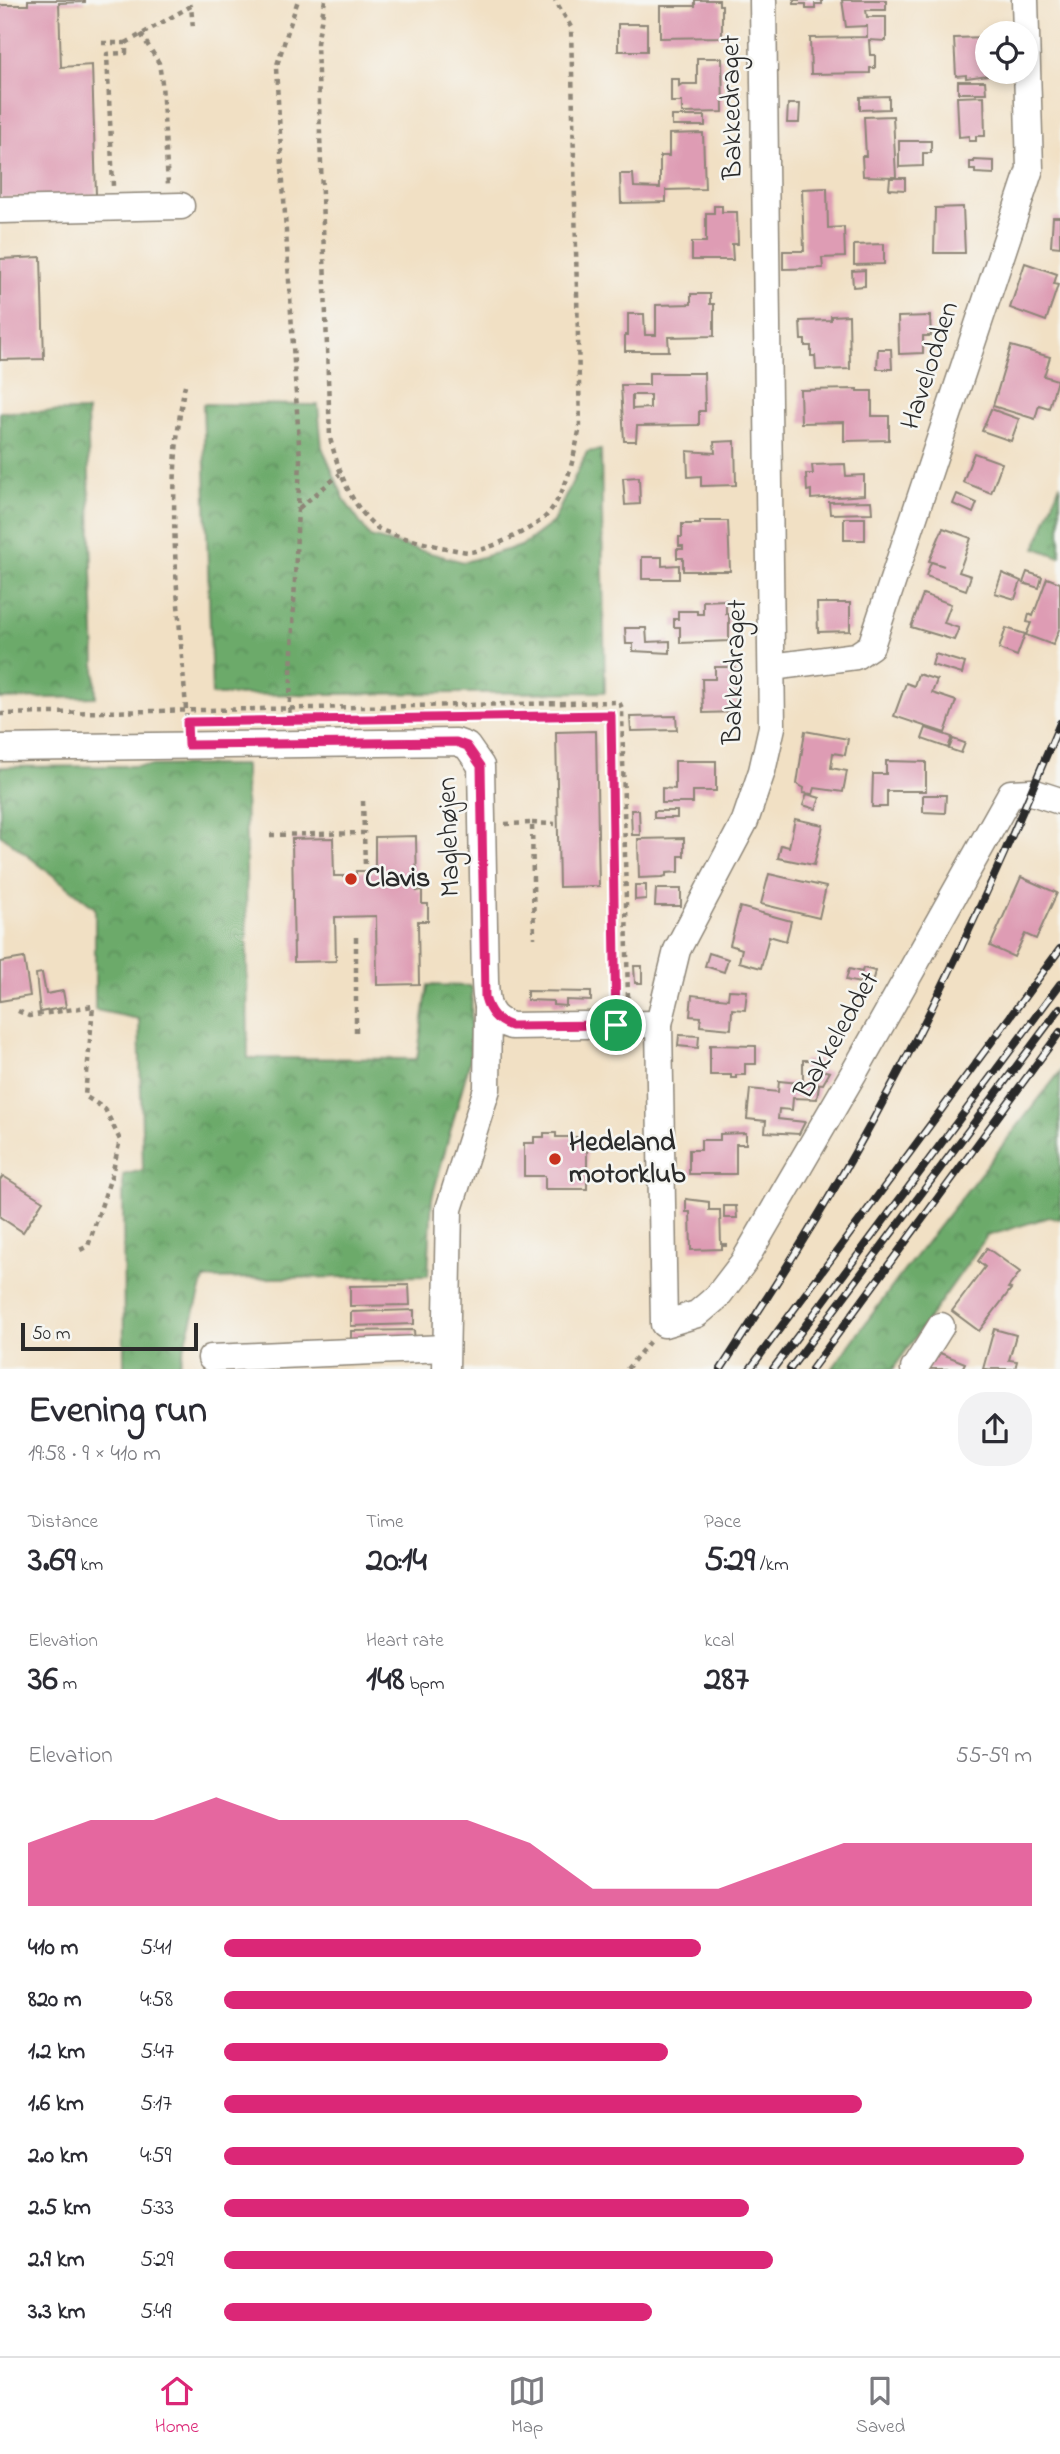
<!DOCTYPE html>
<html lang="en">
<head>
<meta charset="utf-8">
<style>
	body { margin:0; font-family:"Indie Flower",sans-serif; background:#f2f2f3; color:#2b2b33; height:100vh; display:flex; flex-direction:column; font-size:26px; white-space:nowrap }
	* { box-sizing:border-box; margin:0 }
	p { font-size:23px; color:#7c7c81 }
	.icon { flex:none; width:38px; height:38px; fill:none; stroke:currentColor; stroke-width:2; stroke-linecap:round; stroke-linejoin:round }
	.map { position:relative; height:1369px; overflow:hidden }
	.side { display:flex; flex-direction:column; background:#fff; flex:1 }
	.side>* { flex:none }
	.tools { position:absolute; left:975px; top:21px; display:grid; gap:14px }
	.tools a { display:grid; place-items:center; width:63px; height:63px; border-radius:50%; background:#fff; box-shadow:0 4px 10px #0003; font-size:35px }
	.scale { position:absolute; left:21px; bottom:18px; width:177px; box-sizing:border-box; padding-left:7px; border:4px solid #2b2b2b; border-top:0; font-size:19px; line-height:24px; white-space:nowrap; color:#2b2b2b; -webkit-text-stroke:5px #f6f6f2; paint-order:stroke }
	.pin { position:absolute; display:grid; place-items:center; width:60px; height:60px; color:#fff; margin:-30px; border:4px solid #fff; border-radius:50%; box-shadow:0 2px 7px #0007 }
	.round { display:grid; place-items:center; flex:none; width:74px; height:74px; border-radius:28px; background:#f2f2f3 }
	.summary { display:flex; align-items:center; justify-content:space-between; height:119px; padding:0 28px }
	h1 { font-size:38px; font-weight:800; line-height:52px }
	.figures { display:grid; grid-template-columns:repeat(3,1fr); gap:10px; height:119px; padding:7px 28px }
	.figures div { display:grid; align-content:center }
	.figures b { font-size:35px; font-weight:800 }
	.figures small { font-size:19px; font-weight:400 }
	.figures p { font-size:19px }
	.chart { height:196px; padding:14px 28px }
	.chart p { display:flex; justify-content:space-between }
	.chart svg { width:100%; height:126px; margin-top:7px; fill:#db2777; opacity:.7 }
	ul { padding:0 28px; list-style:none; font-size:23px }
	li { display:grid; grid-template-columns:112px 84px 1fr; align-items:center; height:52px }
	li i { height:18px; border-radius:9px; background:#db2777 }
	.tab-bar { display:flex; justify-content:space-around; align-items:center; height:98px; border-top:2px solid #e1e1e2; background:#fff; font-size:19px; color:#7c7c81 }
	.tab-bar a { display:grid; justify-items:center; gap:4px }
	.tab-bar .current { color:#db2777 }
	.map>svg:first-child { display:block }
</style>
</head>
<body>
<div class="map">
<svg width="1060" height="1369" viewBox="0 0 1060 1369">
	<defs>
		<pattern id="forest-crowns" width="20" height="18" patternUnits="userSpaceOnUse" patternTransform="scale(1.75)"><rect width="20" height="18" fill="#6caa6b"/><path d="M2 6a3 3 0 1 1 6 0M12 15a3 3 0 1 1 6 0" fill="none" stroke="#598b58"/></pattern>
	</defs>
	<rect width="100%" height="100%" fill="#f6f6f2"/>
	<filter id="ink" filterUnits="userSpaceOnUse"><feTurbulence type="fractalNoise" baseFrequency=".0143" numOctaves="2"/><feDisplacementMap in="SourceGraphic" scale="14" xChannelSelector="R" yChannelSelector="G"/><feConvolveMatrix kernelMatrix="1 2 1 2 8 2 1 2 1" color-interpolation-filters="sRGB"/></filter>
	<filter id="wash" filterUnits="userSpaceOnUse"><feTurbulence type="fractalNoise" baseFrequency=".00686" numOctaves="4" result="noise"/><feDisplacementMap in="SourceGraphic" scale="28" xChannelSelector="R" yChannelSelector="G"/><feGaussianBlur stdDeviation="1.57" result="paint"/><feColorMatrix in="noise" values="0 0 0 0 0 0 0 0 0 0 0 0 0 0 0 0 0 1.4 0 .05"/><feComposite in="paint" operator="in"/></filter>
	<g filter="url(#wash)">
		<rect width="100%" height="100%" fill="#f1e0c4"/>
		<g fill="url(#forest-crowns)" stroke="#4c6a4b" stroke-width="2">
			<path d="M203 404 318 405 322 447 345 501 370 537 464 562 521 546 553 522 587 452 601 450 605 692 212 695Z"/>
			<path d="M87 411 96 697 0 699V412Z"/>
			<path d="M1060 484V557L1036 548Z"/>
			<path d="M245 765 248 1058 417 1059 428 985 472 986 470 1060 432 1198 428 1276 204 1279 178 1369H124L123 1175 143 1170 139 1019 95 1010V908L0 834V767Z"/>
			<path d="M1060 1072V1219L1049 1217 987 1236 893 1369H832L900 1276Z"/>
		</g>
		<g id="blocks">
			<g fill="#de9cb4" fill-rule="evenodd">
				<path d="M28 0H85V2L59 3 61 67 92 65 96 195 0 198V5H28Z"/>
				<path d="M695 0H719V5H722V37L660 38V6H695Z"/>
				<path d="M794 0H822V4H815V9H806V4H794Z"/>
				<path d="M842 0H886V10H866L867 17H886V41L869 40 870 55H875V68H870V73L811 74 810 38 867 37V26L846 27Z"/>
				<rect x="618" y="24" width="29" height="27"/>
				<path d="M987 37 989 75 966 78V75L956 76 954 38Z"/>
				<path d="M697 58H722L723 112 682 113V102H671V79H679V86L682 84H697Z"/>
				<path d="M958 81H985L986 93H958Z"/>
				<path d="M889 96V109L860 110V97Z"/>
				<path d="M984 96 985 136H976V141H969V136L959 137 957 97Z"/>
				<path d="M788 104H800L799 123H787Z"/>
				<rect x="672" y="116" width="33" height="10"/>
				<path d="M893 116 896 177 863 176 862 156H866L864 117Z"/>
				<path d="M703 133 705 189 666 190V202L621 203 620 174H633L634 187 660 188V156H669V134Z"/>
				<path d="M899 141H931V153H923V166L899 167Z"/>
				<path d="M974 160 994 161V174L975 173V170H970V162H974Z"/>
				<path d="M890 178H905V190L889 189Z"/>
				<path d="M827 188 828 228 844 227 845 257 822 258 823 268 783 269V251H804L802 189Z"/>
				<path d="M714 206H722V212H737L738 244H732L733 260H692V242H706V213H714Z"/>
				<path d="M963 207 965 253H934L935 208Z"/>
				<path d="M1053 217H1060V247L1051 246Z"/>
				<path d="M884 244V264L854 265V245Z"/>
				<path d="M41 257 44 359 0 360V259Z"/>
				<path d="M1025 263 1057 274 1054 284 1058 285 1046 321 1010 308Z"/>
				<path d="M865 270V286L853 287 852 271Z"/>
				<path d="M691 294H710V304H714V336L668 337 669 351H625V335H628V314H644L645 335H656V305L691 304Z"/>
				<path d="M849 315 850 369 816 370 815 356H811V346H805V340H801L800 321 831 320V316Z"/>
				<path d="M930 316 931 336H923V353L899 354 898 317Z"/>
				<path d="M1011 346 1050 357 1044 376 1057 380 1049 408 1039 405 1035 419 993 406Z"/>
				<path d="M878 349H891L892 369H877Z"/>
				<path d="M649 373H704L705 411H699V425L637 426 636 441H624L621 385H649ZM632 395H650V408L632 409Z"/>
				<path d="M857 389V391H872V416H889V440L844 441V422L801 423 800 390Z"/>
				<path d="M991 409 1019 419 1011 441 982 431Z"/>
				<path d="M735 441 736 485 701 486V476L688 477 687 451 715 453 714 442Z"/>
				<path d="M974 453 1002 463 991 493 963 482Z"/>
				<path d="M845 464 846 476 864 475V495L811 499V490L807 491 806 474H813L812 465Z"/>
				<path d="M639 477 640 504 625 505 623 478Z"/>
				<path d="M957 494 977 503 973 513 953 504Z"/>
				<path d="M871 501 872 513 830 514 829 502Z"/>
				<rect x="844" y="518" width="21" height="22"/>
				<path d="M700 521H728L730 571H683V558H677V549H683V546H679V537H682V524H700Z"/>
				<path d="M943 528 971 538 959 572 971 576 966 590 926 576 931 562 944 566 929 561Z"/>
				<path d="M642 557H662V566L679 565V579H642Z"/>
				<path d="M1027 572 1042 577 1039 588 1023 583Z"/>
				<path d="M1002 573 1021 581 1015 599 995 593Z"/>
				<path d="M1047 578 1060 583V627L1053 645 1026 635 1031 623 1027 622 1029 614 1033 616Z"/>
				<path d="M923 594 951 604 944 623 959 628 954 640 911 627Z"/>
				<path d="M726 600V614L729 613V641L680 643V627H674V619H678V611H697V614H703V601Z"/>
				<path d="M817 603H850V631L818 632Z"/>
				<path d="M625 628H646L647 642 670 641V653L633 651V644H626Z"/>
				<path d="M1006 628 1025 634 1017 656 999 649Z"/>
				<path d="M935 654 965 663 962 674 932 665Z"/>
				<path d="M715 667H735L737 712 703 713 702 679H715Z"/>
				<path d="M918 674 937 680 932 693 956 701 945 733 894 716 906 683 914 686Z"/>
				<path d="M676 716 677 730 631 731 630 717Z"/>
				<path d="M926 728 952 737 948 748 922 739Z"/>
				<path d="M596 731 599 886 559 887 556 732Z"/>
				<path d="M805 731 848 739 845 755 833 753 831 768 847 771 843 792 815 788 813 794 803 793 804 788 797 784Z"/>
				<path d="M953 739 965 743 961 753 949 749Z"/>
				<path d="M675 761H716V791H693V803H662V788L675 789Z"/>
				<path d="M886 761 926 762V791H887V807H872L873 774H886Z"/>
				<path d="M807 794 820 798 816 809 803 805Z"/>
				<path d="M923 795H946L945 813 923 812Z"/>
				<path d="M631 810H639L640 835H632Z"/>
				<rect x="654" y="811" width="23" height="7"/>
				<path d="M795 819 823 825 814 865 778 858 781 845 789 847Z"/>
				<path d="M416 836 417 891 422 890V904H428V921H418L419 984 377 985 376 916 335 917 336 961 294 962 292 839 333 838 334 876H356V871H375V837Z"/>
				<path d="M684 838V856H679V872L666 873V876L662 877 639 878 638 839Z"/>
				<path d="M769 874 826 887 819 918 761 904Z"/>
				<path d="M1021 877 1057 893 1036 939 1025 934 1014 957 990 946Z"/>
				<path d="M635 885H646V899L635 900Z"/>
				<path d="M656 889H681V906H655Z"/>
				<path d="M740 907 791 921 786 941 769 936 761 968 739 962 742 949 730 945Z"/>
				<path d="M709 953 728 959 724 972 705 966Z"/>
				<path d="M24 958 30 996 0 1001V962Z"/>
				<path d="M634 966H642V983H635Z"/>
				<path d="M863 968 875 971 872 983 861 980 860 983 846 980 849 969 862 972Z"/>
				<path d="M42 973 46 994 63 991 66 1007 40 1012 36 974Z"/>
				<path d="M729 990 747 991 745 1010 732 1009 731 1029 700 1026 701 1017 690 1016 692 995 728 999Z"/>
				<path d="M527 991 591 992V1001L566 1000V1006L553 1005V1001L527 1000Z"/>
				<path d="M679 1035 699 1036 698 1048 678 1046Z"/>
				<path d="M710 1045 756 1046V1064H745V1075H736V1078H731V1075H710Z"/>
				<path d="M803 1060H820V1070L830 1072 823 1084 803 1082Z"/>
				<path d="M779 1081 819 1085 817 1099 793 1098 792 1110 779 1109 778 1119 805 1122 799 1134 765 1132 766 1121 747 1119 750 1089 778 1092Z"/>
				<path d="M544 1133H556V1137H587V1189H545V1176H524V1143H534V1137H544Z"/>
				<path d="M746 1133V1144H736V1174H689V1150H701V1140H720V1134Z"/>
				<path d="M3 1176 43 1201 23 1232 0 1217V1180Z"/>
				<path d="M686 1199 709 1202V1210H720L721 1244H726V1246H722V1249L691 1250 690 1212H686Z"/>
				<path d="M724 1206H736L737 1218H724Z"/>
				<path d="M987 1248 1020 1272 1008 1288 1011 1289 979 1331 952 1311 985 1267 978 1261Z"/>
				<path d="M409 1285 410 1305 350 1306V1286Z"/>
				<path d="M414 1310V1324L351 1326V1312Z"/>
				<path d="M994 1329 1016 1335 1009 1360 1017 1361 1015 1369H983Z"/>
				<path d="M414 1330 415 1343 351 1344V1331Z"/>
				<path d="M935 1351 965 1363 962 1369H927Z"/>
			</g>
		</g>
	</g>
	<g filter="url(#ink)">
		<use href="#blocks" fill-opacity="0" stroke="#8e8678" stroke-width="2"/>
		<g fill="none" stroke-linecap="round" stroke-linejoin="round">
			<defs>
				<g id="minor">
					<path d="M763 0 772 727 762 771 745 821 677 950 659 1024 664 1324 697 1314 717 1297 743 1263 856 1069 1011 793 1032 792 1060 801"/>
					<path d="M0 210 181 206"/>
					<path d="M772 667 856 656 871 646 1030 169 1025 0"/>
					<path d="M0 748 456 742 467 746 481 766 485 981C486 1004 487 1018 511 1026L659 1024"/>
					<path d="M211 1358 445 1348"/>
					<path d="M446 1369 449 1209 487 1089 488 1010"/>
					<path d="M914 1369 941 1326"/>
				</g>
			</defs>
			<use href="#minor" stroke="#8e8678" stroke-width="29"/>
			<g stroke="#8e8678" stroke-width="4.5" stroke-dasharray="5 5" stroke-linecap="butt">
				<path d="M325 0 317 43 330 438C339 471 349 503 376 527 385 535 455 551 469 552 485 552 535 528 546 516 568 491 573 459 580 427L571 27 555 0"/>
				<path d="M141 34 159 63 162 83 168 185"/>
				<path d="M102 43H126V53L107 54 113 186"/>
				<path d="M126 43 191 6 193 28"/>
				<path d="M185 385C163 490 180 615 187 724"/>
				<path d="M299 508 340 474"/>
				<path d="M0 714 619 702 622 708 628 1002"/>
				<path d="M463 718 611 715 616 1003"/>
				<path d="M289 723 300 460 276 68 298 0"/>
				<path d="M363 801 364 833"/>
				<path d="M532 823 555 824"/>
				<path d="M505 824 532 823 534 938"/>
				<path d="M270 835 364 833 365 866"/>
				<path d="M18 1011 29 1016 93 1006 85 1096 105 1109 120 1140 112 1174 88 1246 80 1250"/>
				<path d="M356 1032V932"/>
				<path d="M627 1369 650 1341"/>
			</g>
			<use href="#minor" stroke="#fff" stroke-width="26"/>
			<defs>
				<g id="rail">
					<path d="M721 1369C777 1283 832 1197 880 1107 948 983 1006 853 1060 723"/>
					<path d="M750 1369 1060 949"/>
					<path d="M773 1369 1060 984"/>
					<path d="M790 1369 1060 1008"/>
					<path d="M812 1369 1060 1032"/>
				</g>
			</defs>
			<use href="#rail" stroke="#2b2b2b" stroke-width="8"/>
			<use href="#rail" stroke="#f6f6f2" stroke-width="5" stroke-dasharray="16" stroke-linecap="butt"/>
		</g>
	</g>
	<g fill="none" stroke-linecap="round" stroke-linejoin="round" filter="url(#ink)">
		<defs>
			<path id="route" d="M611 715 616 1025 511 1026C496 1021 489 1012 485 997L481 766 467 746 456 742 188 745 187 722Z"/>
		</defs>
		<use href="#route" stroke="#fff" stroke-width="14"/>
		<use href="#route" stroke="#db2777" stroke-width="9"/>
	</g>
	<g fill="#c8321e" stroke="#f6f6f2" stroke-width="2.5">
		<circle cx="351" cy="879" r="7"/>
		<circle cx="555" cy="1159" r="7"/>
	</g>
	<g text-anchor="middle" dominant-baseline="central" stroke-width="5" stroke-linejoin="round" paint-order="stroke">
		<g font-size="28" fill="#2b2b2b" stroke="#f6f6f2">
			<text transform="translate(733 107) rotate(-91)">Bakkedraget</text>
			<text transform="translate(931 366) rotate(-72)">Havelodden</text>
			<text transform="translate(736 672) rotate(-88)">Bakkedraget</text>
			<text transform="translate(450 837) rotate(-92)">Maglehøjen</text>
			<text transform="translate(838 1036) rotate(-60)">Bakkeleddet</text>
		</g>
		<g font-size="28" font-weight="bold" fill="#2b2b2b" stroke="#f6f6f2" text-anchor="start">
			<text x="365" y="879">Clavis</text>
			<text x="569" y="1143">Hedeland<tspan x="569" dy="32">motorklub</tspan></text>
		</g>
	</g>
</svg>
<div class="tools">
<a><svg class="icon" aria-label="locate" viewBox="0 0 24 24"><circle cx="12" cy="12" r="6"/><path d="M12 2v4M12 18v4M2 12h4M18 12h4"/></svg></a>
</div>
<div class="scale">50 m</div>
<div class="pin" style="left:616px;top:1025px;background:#1e9e55"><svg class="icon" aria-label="arrive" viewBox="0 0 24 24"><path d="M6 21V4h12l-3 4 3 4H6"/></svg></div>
</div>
<section class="side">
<div class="summary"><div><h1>Evening run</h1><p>19:58 · 9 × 410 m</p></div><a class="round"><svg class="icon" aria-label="share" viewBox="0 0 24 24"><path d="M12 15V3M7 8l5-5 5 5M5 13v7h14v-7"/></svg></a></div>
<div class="figures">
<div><p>Distance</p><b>3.69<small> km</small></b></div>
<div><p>Time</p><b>20:14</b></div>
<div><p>Pace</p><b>5:29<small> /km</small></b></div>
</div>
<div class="figures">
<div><p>Elevation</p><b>36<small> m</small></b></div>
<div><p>Heart rate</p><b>148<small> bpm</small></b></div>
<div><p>kcal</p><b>287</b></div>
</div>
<div class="chart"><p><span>Elevation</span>55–59 m</p>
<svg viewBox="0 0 160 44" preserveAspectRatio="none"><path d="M0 44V22L10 14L20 14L30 6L40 14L50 14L60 14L70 14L80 22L90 38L100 38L110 38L120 30L130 22L140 22L150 22L160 22V44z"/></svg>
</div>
<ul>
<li><b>410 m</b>5:41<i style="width:59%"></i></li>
<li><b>820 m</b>4:58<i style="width:100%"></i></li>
<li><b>1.2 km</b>5:47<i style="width:55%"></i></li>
<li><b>1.6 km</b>5:17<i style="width:79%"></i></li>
<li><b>2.0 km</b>4:59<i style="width:99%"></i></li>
<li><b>2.5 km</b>5:33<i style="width:65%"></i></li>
<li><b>2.9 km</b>5:29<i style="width:68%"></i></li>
<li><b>3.3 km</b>5:49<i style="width:53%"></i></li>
</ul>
</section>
<nav class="tab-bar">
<a class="current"><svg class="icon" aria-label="home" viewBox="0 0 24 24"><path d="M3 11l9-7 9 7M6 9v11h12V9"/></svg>Home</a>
<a><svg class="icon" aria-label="map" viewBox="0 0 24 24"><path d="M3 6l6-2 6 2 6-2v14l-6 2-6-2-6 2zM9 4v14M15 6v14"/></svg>Map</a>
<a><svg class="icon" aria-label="saved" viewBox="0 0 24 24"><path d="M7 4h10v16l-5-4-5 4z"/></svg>Saved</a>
</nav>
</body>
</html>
